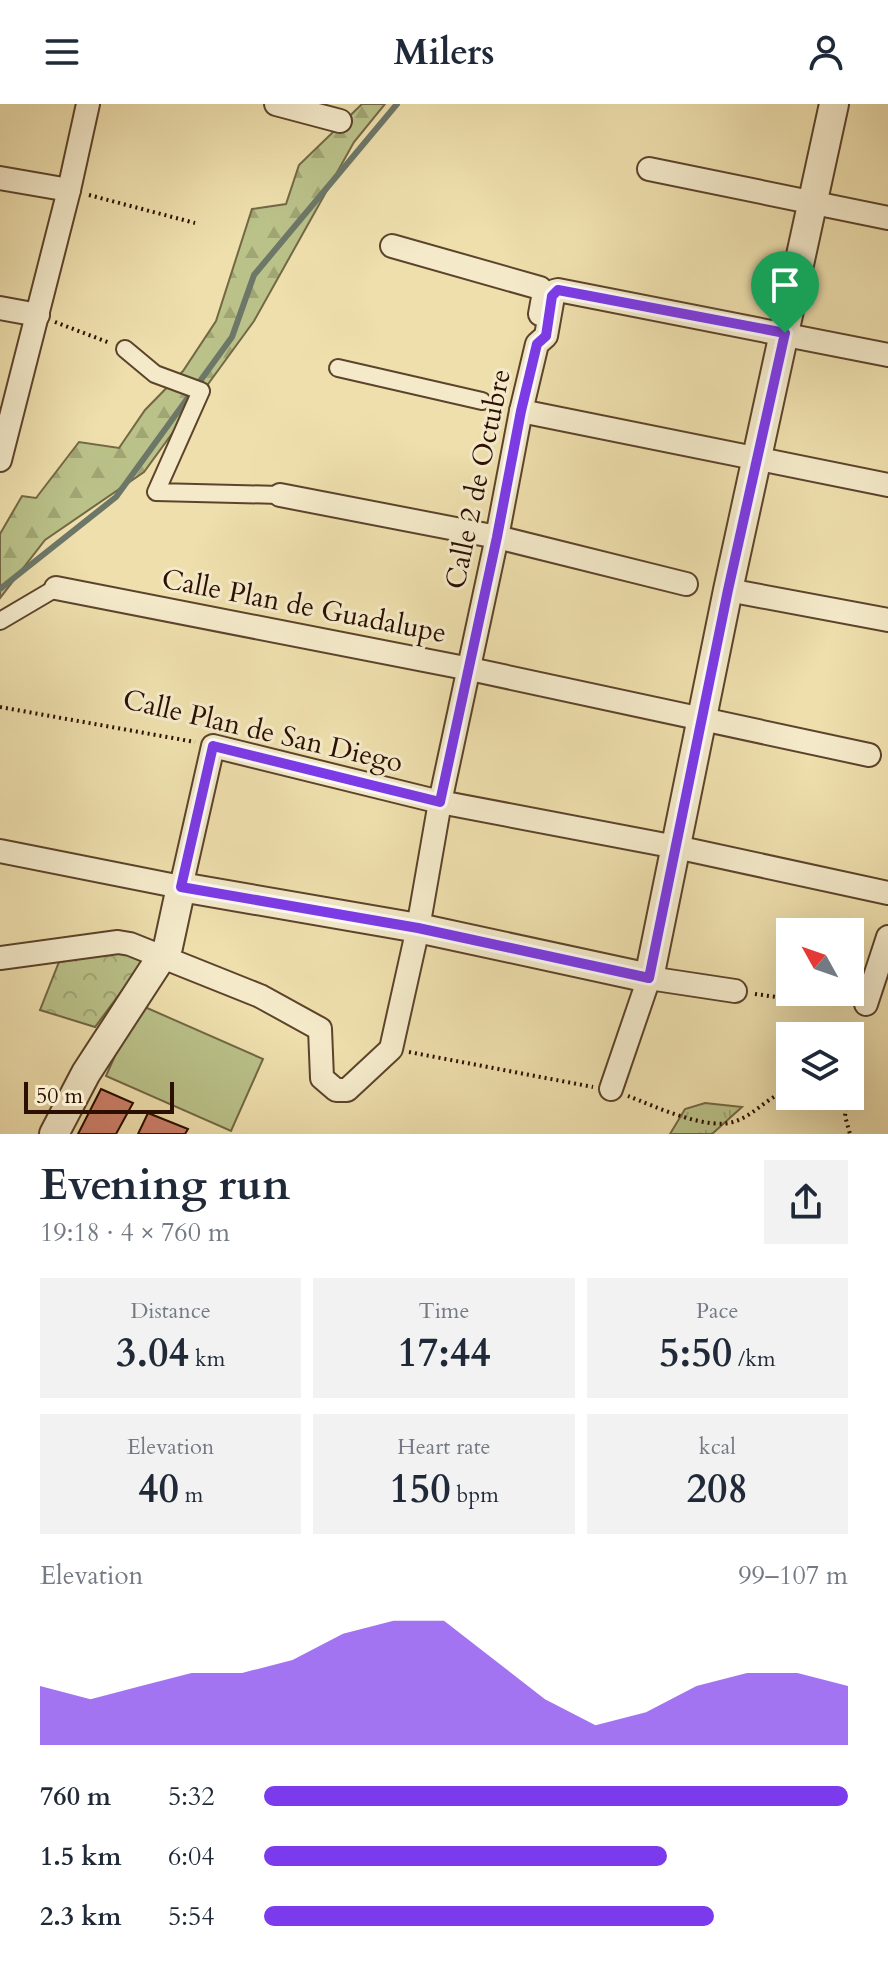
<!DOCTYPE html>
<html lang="en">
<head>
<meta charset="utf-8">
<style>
	body { margin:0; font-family:Cardo,serif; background:#f2f2f3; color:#1f2937; height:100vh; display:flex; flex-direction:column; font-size:30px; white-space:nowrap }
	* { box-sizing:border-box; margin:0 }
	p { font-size:26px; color:#747a83 }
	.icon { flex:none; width:44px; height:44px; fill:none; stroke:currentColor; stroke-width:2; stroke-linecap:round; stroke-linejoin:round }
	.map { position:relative; height:1030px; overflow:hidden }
	.side { display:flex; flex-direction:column; background:#fff; flex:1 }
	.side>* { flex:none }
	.needle { width:52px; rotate:310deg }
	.tools { position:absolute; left:776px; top:814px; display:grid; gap:16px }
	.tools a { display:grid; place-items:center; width:88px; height:88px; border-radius:0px; background:#fff; box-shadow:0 8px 32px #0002; font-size:40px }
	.scale { position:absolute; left:24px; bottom:20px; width:150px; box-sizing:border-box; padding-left:8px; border:4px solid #2c0f00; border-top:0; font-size:22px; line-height:28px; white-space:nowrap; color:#2c0f00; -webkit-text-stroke:6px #f4eaca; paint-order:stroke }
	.pin { position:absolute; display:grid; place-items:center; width:68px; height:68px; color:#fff; margin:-82px -34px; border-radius:50% 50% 50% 0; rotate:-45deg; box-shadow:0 0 8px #0007 }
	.pin .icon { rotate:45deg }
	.round { display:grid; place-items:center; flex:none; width:84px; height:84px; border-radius:0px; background:#f2f2f3 }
	.summary { display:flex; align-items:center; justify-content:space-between; height:136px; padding:0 40px }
	h1 { font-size:44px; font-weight:600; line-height:60px }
	.metrics { display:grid; grid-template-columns:repeat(3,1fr); gap:12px; height:136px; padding:8px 40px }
	.metrics div { display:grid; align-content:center; border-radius:0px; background:#f2f2f3; text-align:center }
	.metrics b { font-size:40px; font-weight:600 }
	.metrics small { font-size:22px; font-weight:400 }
	.metrics p { font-size:22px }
	.chart { height:224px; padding:16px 40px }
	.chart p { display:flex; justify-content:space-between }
	.chart svg { width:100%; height:144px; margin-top:8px; fill:#7c3aed; opacity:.7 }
	ul { padding:0 40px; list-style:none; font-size:26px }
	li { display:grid; grid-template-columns:128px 96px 1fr; align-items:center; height:60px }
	li i { height:20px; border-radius:10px; background:#7c3aed }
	header { display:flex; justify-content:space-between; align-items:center; height:104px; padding:0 40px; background:#fff; font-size:36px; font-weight:600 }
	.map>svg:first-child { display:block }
</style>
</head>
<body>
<header><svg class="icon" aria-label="menu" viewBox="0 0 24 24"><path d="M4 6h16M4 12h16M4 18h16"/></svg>Milers<svg class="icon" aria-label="person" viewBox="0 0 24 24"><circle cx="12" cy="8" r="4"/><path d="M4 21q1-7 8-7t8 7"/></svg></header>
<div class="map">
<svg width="888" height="1030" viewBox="0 0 888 1030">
	<defs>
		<pattern id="grass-tufts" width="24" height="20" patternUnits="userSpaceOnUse" patternTransform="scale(2)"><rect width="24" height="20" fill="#bac189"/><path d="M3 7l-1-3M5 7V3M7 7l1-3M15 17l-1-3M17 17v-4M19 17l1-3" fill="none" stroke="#a0a574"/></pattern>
		<pattern id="forest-firs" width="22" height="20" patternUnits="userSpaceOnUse" patternTransform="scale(2)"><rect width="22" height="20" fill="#bac189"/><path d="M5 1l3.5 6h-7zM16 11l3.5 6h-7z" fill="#a0a574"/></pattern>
		<pattern id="park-crowns" width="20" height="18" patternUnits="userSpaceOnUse" patternTransform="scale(2)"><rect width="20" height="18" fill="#bac189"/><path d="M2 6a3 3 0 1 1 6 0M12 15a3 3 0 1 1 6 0" fill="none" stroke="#a0a574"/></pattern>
	</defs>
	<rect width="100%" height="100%" fill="#eedfad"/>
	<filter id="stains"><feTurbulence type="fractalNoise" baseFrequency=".0025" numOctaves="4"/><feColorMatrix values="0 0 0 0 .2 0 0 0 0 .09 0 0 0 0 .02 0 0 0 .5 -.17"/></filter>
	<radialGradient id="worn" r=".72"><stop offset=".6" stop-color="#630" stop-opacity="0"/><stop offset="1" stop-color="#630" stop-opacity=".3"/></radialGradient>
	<path fill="url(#grass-tufts)" stroke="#736844" stroke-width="2" d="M705 999 742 1003 712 1030H670L685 1005Z"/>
	<path fill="url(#forest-firs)" stroke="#736844" stroke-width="2" d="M362 0H385L354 38 254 217 144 368 45 436 0 494V430L22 392 36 394 79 338 119 344 145 306 183 267 216 217 252 105 286 100 299 61Z"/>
	<path fill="url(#park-crowns)" stroke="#736844" stroke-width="2" d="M122 848 147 853 95 923 40 906 59 858Z"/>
	<path fill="#bac189" stroke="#736844" stroke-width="2" d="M138 900 263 955 231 1027 106 972Z"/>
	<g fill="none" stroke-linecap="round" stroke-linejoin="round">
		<path stroke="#6d7768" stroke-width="6" d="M0 485 116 393 232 233 254 171 397 0"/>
	</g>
	<g fill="#cc806a" stroke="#2c0f00" stroke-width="2">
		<path d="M101 985 133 999 116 1030H78Z"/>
		<path d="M148 1009 188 1025 185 1030H138Z"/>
	</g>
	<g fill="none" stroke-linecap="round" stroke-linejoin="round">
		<defs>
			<g id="pedestrian">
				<path d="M125 245 155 270 201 287 156 388 280 391"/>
				<path d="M338 264 482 297"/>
				<path d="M0 517 56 484"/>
			</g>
			<g id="minor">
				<path d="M276 0 340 17"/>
				<path d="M649 65 888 114"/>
				<path d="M0 74 69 86"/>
				<path d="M392 142 540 184 544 188 540 210"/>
				<path d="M0 204 38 211"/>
				<path d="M521 307 888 381"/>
				<path d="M0 356 69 86 88 0"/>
				<path d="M280 391 497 433 686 480"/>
				<path d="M56 484 470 565 869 651"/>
				<path d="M728 486 888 516"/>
				<path d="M0 747 181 783 213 642 440 698 676 743 888 789"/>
				<path d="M0 854 118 838 130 840 260 892 320 925 322 974 336 986H347L391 945 418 824 440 698 497 433 521 307 537 240 546 232 554 187 558 186 888 251"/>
				<path d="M866 900 888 833"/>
				<path d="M611 985 649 874 735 887"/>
			</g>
			<path id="tertiary" d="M54 1030 86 969 168 843 181 783 418 824 649 874 728 486 834 0"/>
		</defs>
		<use href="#pedestrian" stroke="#5c432b" stroke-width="20"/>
		<use href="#minor" stroke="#5c432b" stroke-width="26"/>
		<use href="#tertiary" stroke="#5c432b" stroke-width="32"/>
		<g stroke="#2c0f00" stroke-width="4" stroke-dasharray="2 4" stroke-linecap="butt">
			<path d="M89 91 195 119"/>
			<path d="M55 218 110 239"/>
			<path d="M0 603 195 638"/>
			<path d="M755 890 820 899 835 895 848 896"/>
			<path d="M409 948 593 983"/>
			<path d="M850 972 855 936 860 919"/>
			<path d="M628 992C654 1002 709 1028 736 1017 756 1010 769 991 790 986"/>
			<path d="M848 992 845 1012 850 1030"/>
		</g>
		<use href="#pedestrian" stroke="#f4eaca" stroke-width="16"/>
		<use href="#minor" stroke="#f4eaca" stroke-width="22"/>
		<use href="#tertiary" stroke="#f4eaca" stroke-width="28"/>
	</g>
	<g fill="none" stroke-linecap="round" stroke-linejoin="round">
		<defs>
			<path id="route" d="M558 186 785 229 728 486 649 874 418 824 181 783 213 642 440 698 497 433 521 307 537 240 546 232 552 192Z"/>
		</defs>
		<use href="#route" stroke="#fff" stroke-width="16"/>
		<use href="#route" stroke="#7c3aed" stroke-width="10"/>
	</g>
	<g text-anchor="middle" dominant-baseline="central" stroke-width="6" stroke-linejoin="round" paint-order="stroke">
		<g font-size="28" fill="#2c0f00" stroke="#f4eaca">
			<text transform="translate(478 375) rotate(-78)">Calle 2 de Octubre</text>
			<text transform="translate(304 502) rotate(11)">Calle Plan de Guadalupe</text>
			<text transform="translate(263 627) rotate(13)">Calle Plan de San Diego</text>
		</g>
	</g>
	<rect width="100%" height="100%" filter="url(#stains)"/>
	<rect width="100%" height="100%" fill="url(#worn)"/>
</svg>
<div class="tools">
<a><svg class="needle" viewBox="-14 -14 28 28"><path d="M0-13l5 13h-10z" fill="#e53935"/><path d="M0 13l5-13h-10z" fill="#747a83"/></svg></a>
<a><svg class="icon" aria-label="layers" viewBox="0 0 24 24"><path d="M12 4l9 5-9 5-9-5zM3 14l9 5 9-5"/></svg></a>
</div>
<div class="scale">50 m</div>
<div class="pin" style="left:785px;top:229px;background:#1e9e55"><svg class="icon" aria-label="arrive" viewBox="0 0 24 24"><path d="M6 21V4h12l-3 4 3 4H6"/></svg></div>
</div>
<section class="side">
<div class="summary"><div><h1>Evening run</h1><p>19:18 · 4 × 760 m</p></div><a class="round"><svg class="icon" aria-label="share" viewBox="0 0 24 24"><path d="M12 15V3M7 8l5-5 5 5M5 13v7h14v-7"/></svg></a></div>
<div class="metrics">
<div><p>Distance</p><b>3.04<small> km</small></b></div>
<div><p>Time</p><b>17:44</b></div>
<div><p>Pace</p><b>5:50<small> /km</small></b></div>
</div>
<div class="metrics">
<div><p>Elevation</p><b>40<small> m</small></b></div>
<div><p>Heart rate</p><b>150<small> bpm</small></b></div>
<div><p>kcal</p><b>208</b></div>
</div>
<div class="chart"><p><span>Elevation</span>99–107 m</p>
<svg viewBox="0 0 160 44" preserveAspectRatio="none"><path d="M0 44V26L10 30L20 26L30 22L40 22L50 18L60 10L70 6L80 6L90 18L100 30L110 38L120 34L130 26L140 22L150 22L160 26V44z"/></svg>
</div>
<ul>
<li><b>760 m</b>5:32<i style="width:100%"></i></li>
<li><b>1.5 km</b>6:04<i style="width:69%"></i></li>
<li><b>2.3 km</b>5:54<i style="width:77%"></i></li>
</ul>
</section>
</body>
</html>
